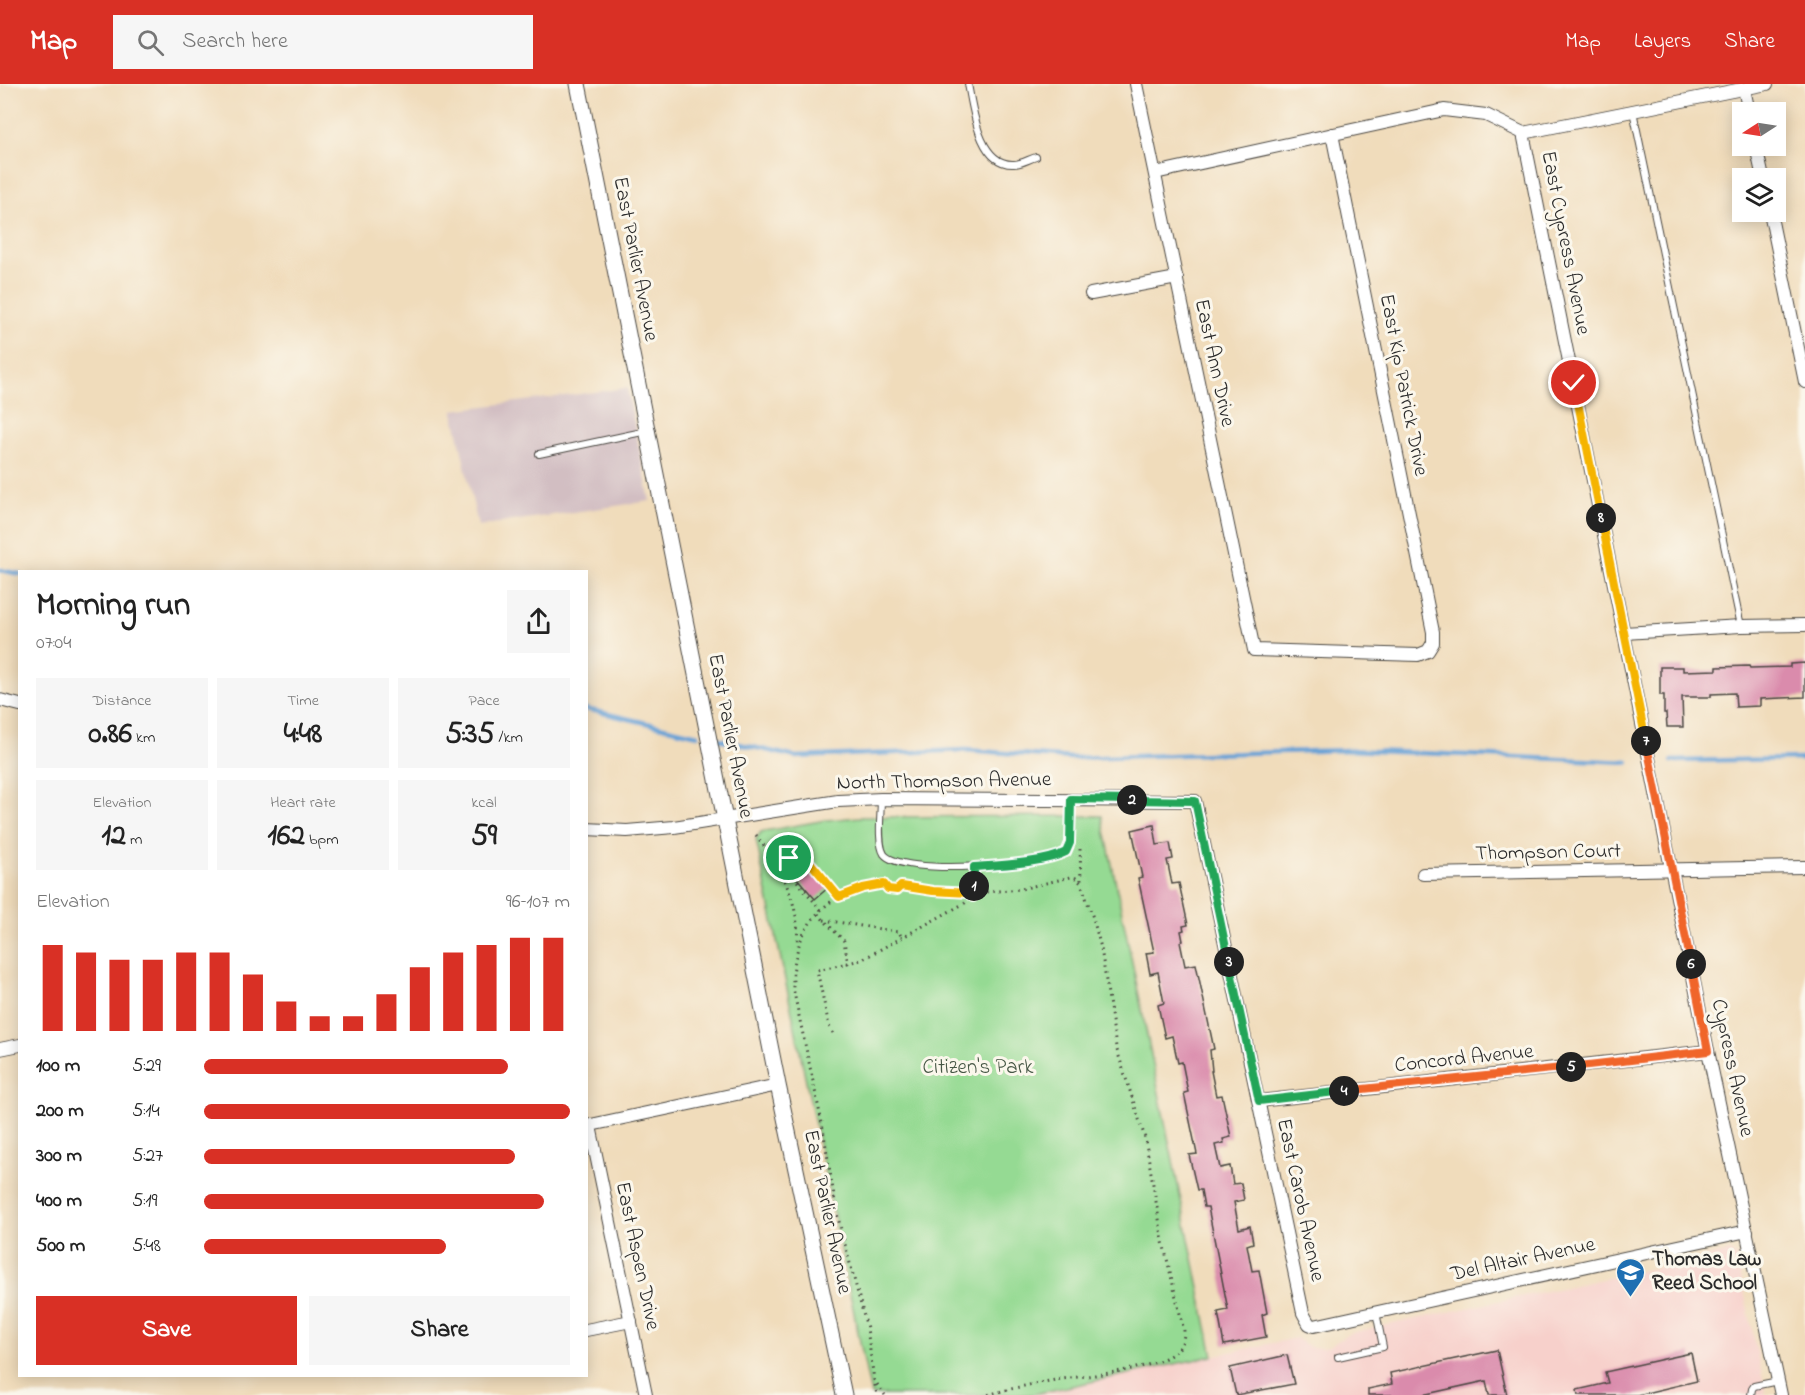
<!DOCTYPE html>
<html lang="en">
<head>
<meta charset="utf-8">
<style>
	body { margin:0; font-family:"Indie Flower",sans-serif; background:#f6f6f6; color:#222; height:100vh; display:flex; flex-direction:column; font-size:22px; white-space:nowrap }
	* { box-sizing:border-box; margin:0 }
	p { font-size:20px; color:#767676 }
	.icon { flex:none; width:33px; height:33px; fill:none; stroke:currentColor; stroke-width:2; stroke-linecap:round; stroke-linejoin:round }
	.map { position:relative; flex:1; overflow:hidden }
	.sheet { position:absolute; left:18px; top:486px; width:570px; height:807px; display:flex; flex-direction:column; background:#fff; border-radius:0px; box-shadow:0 3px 15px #0003 }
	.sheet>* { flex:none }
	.needle { width:39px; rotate:258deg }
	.tools { position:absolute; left:1732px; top:18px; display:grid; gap:12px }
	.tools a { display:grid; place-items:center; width:54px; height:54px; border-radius:0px; background:#fff; box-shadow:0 3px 15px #0003; font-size:30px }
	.pin { position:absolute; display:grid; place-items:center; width:51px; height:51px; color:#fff; margin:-26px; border:3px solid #fff; border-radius:50%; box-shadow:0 2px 6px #0007 }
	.km { position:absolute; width:30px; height:30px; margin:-15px; border-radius:50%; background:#222; color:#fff; font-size:16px; line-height:30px; text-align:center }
	.round { display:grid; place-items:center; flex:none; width:63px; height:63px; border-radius:0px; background:#f6f6f6 }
	.head { display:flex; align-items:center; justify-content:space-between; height:102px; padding:0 18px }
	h1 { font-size:33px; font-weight:800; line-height:45px }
	.stats { display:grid; grid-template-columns:repeat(3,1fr); gap:9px; height:102px; padding:6px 18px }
	.stats div { display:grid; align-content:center; border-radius:0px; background:#f6f6f6; text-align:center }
	.stats b { font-size:30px; font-weight:800 }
	.stats small { font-size:16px; font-weight:400 }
	.stats p { font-size:16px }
	.chart { height:168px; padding:12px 18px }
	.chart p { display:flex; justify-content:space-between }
	.chart svg { width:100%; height:108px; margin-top:6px; stroke:#d93025; stroke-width:6 }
	.primary-button { display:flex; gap:12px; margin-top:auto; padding:12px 18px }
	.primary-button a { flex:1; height:69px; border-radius:0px; background:#d93025; color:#fff; font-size:24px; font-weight:800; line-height:69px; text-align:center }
	.primary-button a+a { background:#f6f6f6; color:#222 }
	ul { padding:0 18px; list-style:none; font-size:20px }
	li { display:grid; grid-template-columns:96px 72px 1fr; align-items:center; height:45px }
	li i { height:15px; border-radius:8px; background:#d93025 }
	header { display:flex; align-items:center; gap:36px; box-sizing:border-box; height:84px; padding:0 30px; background:#d93025; color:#fff }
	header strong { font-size:28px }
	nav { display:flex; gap:33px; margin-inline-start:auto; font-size:21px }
	.search { width:420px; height:54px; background:#f6f6f6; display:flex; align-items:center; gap:15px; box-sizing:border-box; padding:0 21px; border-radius:0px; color:#767676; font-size:22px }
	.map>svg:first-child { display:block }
</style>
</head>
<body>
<header>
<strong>Map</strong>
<div class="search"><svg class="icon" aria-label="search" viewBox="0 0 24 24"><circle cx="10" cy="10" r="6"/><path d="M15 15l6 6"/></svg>Search here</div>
<nav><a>Map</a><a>Layers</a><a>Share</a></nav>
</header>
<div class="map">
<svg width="1805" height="1311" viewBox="0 0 1805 1311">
	<rect width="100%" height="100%" fill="#fbf7ec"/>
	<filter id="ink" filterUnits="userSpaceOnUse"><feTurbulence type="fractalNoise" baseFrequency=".0167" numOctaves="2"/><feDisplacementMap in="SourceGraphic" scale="12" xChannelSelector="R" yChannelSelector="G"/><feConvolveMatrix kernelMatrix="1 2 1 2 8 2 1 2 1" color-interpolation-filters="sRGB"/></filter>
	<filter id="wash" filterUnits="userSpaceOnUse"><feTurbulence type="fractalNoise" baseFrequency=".008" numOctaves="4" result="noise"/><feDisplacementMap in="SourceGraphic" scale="24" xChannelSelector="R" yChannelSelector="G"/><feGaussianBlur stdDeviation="1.35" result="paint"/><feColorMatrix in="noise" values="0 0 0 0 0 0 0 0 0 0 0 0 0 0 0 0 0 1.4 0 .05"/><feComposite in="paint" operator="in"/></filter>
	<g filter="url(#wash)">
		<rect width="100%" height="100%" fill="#f0dcbb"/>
		<path fill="#f7d0cb" d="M1730 1168 1734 1170 1737 1174 1766 1311H1029L1296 1254 1310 1263 1323 1264 1330 1262 1350 1249Z"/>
		<path fill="#d2bec2" d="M627 304 650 417 478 442 453 326Z"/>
		<path fill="#95da93" stroke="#60825f" stroke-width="1.5" d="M1102 732 1213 1272 1029 1311H871L756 755 761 748 765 747 826 736 860 733Z"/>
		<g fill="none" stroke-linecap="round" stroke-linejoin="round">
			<g stroke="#66a1d6" stroke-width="4.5">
				<path d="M0 486 20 490"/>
				<path d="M586 625 698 651"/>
				<path d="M718 655 796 673 966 666 1071 674 1349 666 1628 678"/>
				<path d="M1672 677 1805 675"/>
			</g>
		</g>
		<g id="blocks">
			<g fill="#da8bac">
				<path d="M1805 579V613L1760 615V622L1736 623 1735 609 1711 610V613H1682L1683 643H1667L1666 629H1664V611H1660V583H1683V587L1717 586V583L1749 582 1750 584 1790 583V580Z"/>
				<path d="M1154 741 1157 761 1170 759 1173 775 1167 776 1172 800 1179 799 1188 841 1183 842 1184 846 1181 847 1183 857 1180 858 1185 882 1196 880 1214 965 1210 966 1212 987H1211L1216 1012 1222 1011 1231 1053 1223 1055 1224 1059 1215 1061 1220 1084 1230 1082 1233 1100 1241 1099 1244 1116 1234 1118 1239 1145 1250 1142 1253 1159 1247 1161 1252 1187 1259 1186 1267 1229 1262 1231 1266 1253 1224 1261 1218 1228 1228 1226 1208 1123H1204L1201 1106H1197L1189 1071 1197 1070 1184 1009 1188 1008 1182 978 1178 979 1172 952 1165 954 1158 921 1164 919 1158 888 1150 890 1146 869 1154 868 1138 794 1142 793 1132 746Z"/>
				<path d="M804 774 829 803 815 815 790 786Z"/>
				<path d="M1497 1266 1507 1311H1489L1486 1297 1422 1311H1368V1305L1392 1300 1390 1289Z"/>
				<path d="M1691 1269 1697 1297 1637 1311H1578L1577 1306 1608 1299 1605 1288Z"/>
				<path d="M1287 1271 1294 1300 1236 1311 1230 1284Z"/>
			</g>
		</g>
	</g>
	<g filter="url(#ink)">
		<use href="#blocks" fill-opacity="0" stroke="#494641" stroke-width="1.5"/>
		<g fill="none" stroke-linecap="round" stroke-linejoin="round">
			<defs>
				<g id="service">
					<path d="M968 0C973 25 979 82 1014 80 1021 80 1029 75 1036 73"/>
					<path d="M1633 27 1741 542"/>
					<path d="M539 370 647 347"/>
					<path d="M881 715C881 729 877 759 884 770 902 793 1041 781 1066 768L1070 759 1071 715"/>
					<path d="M1338 1273 1383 1263 1376 1228"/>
					<path d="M1751 1311 1752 1305 1754 1302 1778 1297"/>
				</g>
				<g id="minor">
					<path d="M1136 0 1254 566 1418 571 1428 567 1433 559V548L1332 50"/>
					<path d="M1744 5 1749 28"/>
					<path d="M1523 49 1708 967 1781 1311"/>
					<path d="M1756 62 1763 94"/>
					<path d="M1155 89 1444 26 1486 31 1523 49 1767 0"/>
					<path d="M1770 128 1805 298"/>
					<path d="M1091 210 1177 194"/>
					<path d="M1624 549 1741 542 1805 541"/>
					<path d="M0 616 20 621"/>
					<path d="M586 745 627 747 674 743 838 717 881 715 1195 717 1303 1229 1309 1240 1314 1242 1747 1147"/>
					<path d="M1423 790 1805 783"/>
					<path d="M0 965 20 961"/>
					<path d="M1259 1017 1708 967"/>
					<path d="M586 1042 778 1001"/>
					<path d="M590 1042 646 1311"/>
					<path d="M586 1246 631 1237"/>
				</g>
				<path id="tertiary" d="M578 0 778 1001 844 1311"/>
			</defs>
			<use href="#service" stroke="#494641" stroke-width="8"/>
			<use href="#minor" stroke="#494641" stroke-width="14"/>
			<use href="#tertiary" stroke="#494641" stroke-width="17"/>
			<g stroke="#494641" stroke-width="3" stroke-dasharray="1.5 4.5" stroke-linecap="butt">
				<path d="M756 751C780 783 801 819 797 861"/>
				<path d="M1080 765 1081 797"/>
				<path d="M774 777C782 773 787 773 794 777L795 780"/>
				<path d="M821 826 788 786 804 771 839 813"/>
				<path d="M818 830 844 857 848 880"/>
				<path d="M824 836 899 848 902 854"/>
				<path d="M833 949 829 942 817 886 861 876 965 819 974 809V792"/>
				<path d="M875 1301 877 1311"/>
				<path d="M885 1311 874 1296 867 1244 837 1130 822 1039 793 904C791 846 825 804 884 800L888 805 897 806 901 802 933 807 968 809 973 813H979L986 808 1021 805 1071 793 1076 794 1081 799 1093 834 1101 864 1116 963 1145 1054 1163 1158 1184 1247C1184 1253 1183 1259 1179 1264 1158 1288 1086 1291 1055 1296 1032 1300 1009 1305 987 1311"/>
			</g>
			<use href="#service" stroke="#fff" stroke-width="6"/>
			<use href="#minor" stroke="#fff" stroke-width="12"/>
			<use href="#tertiary" stroke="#fff" stroke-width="15"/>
		</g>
	</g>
	<g fill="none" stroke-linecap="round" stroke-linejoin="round" filter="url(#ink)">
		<defs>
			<path id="split-1" d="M789 774 794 777 795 780 804 771 839 813 863 804 884 800 888 805 897 806 901 802 933 807 968 809 973 813 974 802"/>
			<path id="split-2" d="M974 802V783C999 781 1045 779 1066 768L1070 759 1071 715 1132 716"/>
			<path id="split-3" d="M1132 716 1195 717 1229 878"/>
			<path id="split-4" d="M1229 878 1259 1017 1344 1007"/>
			<path id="split-5" d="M1344 1007 1571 983"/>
			<path id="split-6" d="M1571 983 1708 967 1691 880"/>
			<path id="split-7" d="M1646 657 1691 880"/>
			<path id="split-8" d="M1601 434 1646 657"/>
			<path id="split-9" d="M1574 299 1601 434"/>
		</defs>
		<use href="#split-1" stroke="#fff" stroke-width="12"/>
		<use href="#split-2" stroke="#fff" stroke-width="12"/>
		<use href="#split-3" stroke="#fff" stroke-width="12"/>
		<use href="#split-4" stroke="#fff" stroke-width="12"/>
		<use href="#split-5" stroke="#fff" stroke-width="12"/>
		<use href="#split-6" stroke="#fff" stroke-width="12"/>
		<use href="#split-7" stroke="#fff" stroke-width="12"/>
		<use href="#split-8" stroke="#fff" stroke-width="12"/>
		<use href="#split-9" stroke="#fff" stroke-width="12"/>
		<use href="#split-1" stroke="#f5b400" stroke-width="8"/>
		<use href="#split-2" stroke="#22a559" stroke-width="8"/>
		<use href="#split-3" stroke="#22a559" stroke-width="8"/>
		<use href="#split-4" stroke="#22a559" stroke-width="8"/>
		<use href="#split-5" stroke="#f0652b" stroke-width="8"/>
		<use href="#split-6" stroke="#f0652b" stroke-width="8"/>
		<use href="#split-7" stroke="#f0652b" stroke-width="8"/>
		<use href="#split-8" stroke="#f5b400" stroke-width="8"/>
		<use href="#split-9" stroke="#f5b400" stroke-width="8"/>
	</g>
	<defs>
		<symbol id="school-pin" viewBox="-11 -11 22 30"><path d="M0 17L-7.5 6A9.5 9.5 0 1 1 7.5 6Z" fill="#1f6fb2" stroke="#fbf7ec"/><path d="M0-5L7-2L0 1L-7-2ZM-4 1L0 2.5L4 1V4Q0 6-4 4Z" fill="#fff"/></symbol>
	</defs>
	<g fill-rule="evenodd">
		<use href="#school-pin" x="1614" y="1172" width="33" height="45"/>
	</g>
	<g text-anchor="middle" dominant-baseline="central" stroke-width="6" stroke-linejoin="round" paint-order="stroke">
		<g font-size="21" fill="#2b2b2b" stroke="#fbf7ec">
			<text transform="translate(1565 159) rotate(79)">East Cypress Avenue</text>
			<text transform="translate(635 175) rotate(79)">East Parlier Avenue</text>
			<text transform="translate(1214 279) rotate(78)">East Ann Drive</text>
			<text transform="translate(1403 301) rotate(79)">East Kip Patrick Drive</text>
			<text transform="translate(730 652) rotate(79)">East Parlier Avenue</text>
			<text transform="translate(944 698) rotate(-1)">North Thompson Avenue</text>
			<text transform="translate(1548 769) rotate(-1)">Thompson Court</text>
			<text transform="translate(1464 975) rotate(-6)">Concord Avenue</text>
			<text transform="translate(1732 984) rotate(78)">Cypress Avenue</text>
			<text transform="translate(1300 1116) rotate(78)">East Carob Avenue</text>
			<text transform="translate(827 1128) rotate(78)">East Parlier Avenue</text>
			<text transform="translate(637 1172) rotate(78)">East Aspen Drive</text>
			<text transform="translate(1523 1176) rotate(-12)">Del Altair Avenue</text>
		</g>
		<g font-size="21" fill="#465745" stroke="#fbf7ec">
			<text x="978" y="984">Citizen's Park</text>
		</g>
		<g font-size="21" font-weight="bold" fill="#2b2b2b" stroke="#fbf7ec" text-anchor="start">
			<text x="1652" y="1176">Thomas Law<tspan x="1652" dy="24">Reed School</tspan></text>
		</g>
	</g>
</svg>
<div class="tools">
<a><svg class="needle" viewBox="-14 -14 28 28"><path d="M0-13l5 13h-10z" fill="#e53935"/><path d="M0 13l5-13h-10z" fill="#767676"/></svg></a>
<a><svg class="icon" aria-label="layers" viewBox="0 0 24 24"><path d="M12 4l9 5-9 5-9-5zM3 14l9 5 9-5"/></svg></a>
</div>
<div class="pin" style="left:789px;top:774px;background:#1e9e55"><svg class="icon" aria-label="arrive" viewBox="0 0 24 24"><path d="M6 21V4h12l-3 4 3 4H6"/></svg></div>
<div class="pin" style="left:1574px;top:299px;background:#d93025"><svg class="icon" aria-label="check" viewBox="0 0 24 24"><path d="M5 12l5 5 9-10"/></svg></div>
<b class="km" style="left:974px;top:802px">1</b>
<b class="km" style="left:1132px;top:716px">2</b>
<b class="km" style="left:1229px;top:878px">3</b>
<b class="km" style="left:1344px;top:1007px">4</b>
<b class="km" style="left:1571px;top:983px">5</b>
<b class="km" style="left:1691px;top:880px">6</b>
<b class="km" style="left:1646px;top:657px">7</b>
<b class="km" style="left:1601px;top:434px">8</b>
<section class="sheet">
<div class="head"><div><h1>Morning run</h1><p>07:04</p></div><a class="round"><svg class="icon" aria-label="share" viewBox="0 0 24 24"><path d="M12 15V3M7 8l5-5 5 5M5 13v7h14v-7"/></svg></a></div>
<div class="stats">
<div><p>Distance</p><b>0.86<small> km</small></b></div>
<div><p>Time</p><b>4:48</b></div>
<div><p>Pace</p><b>5:35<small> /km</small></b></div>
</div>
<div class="stats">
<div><p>Elevation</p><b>12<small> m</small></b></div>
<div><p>Heart rate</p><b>162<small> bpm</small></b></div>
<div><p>kcal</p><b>59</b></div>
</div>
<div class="chart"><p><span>Elevation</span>96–107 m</p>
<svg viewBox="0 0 160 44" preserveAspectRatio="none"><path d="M5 44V9M15 44V12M25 44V15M35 44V15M45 44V12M55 44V12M65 44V21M75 44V32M85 44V38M95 44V38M105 44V29M115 44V18M125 44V12M135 44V9M145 44V6M155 44V6"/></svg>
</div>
<ul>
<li><b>100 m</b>5:29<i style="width:83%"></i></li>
<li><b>200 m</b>5:14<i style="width:100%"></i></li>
<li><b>300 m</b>5:27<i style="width:85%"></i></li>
<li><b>400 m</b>5:19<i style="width:93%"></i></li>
<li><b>500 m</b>5:48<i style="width:66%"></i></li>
</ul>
<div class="primary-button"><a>Save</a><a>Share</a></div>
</section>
</div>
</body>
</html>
